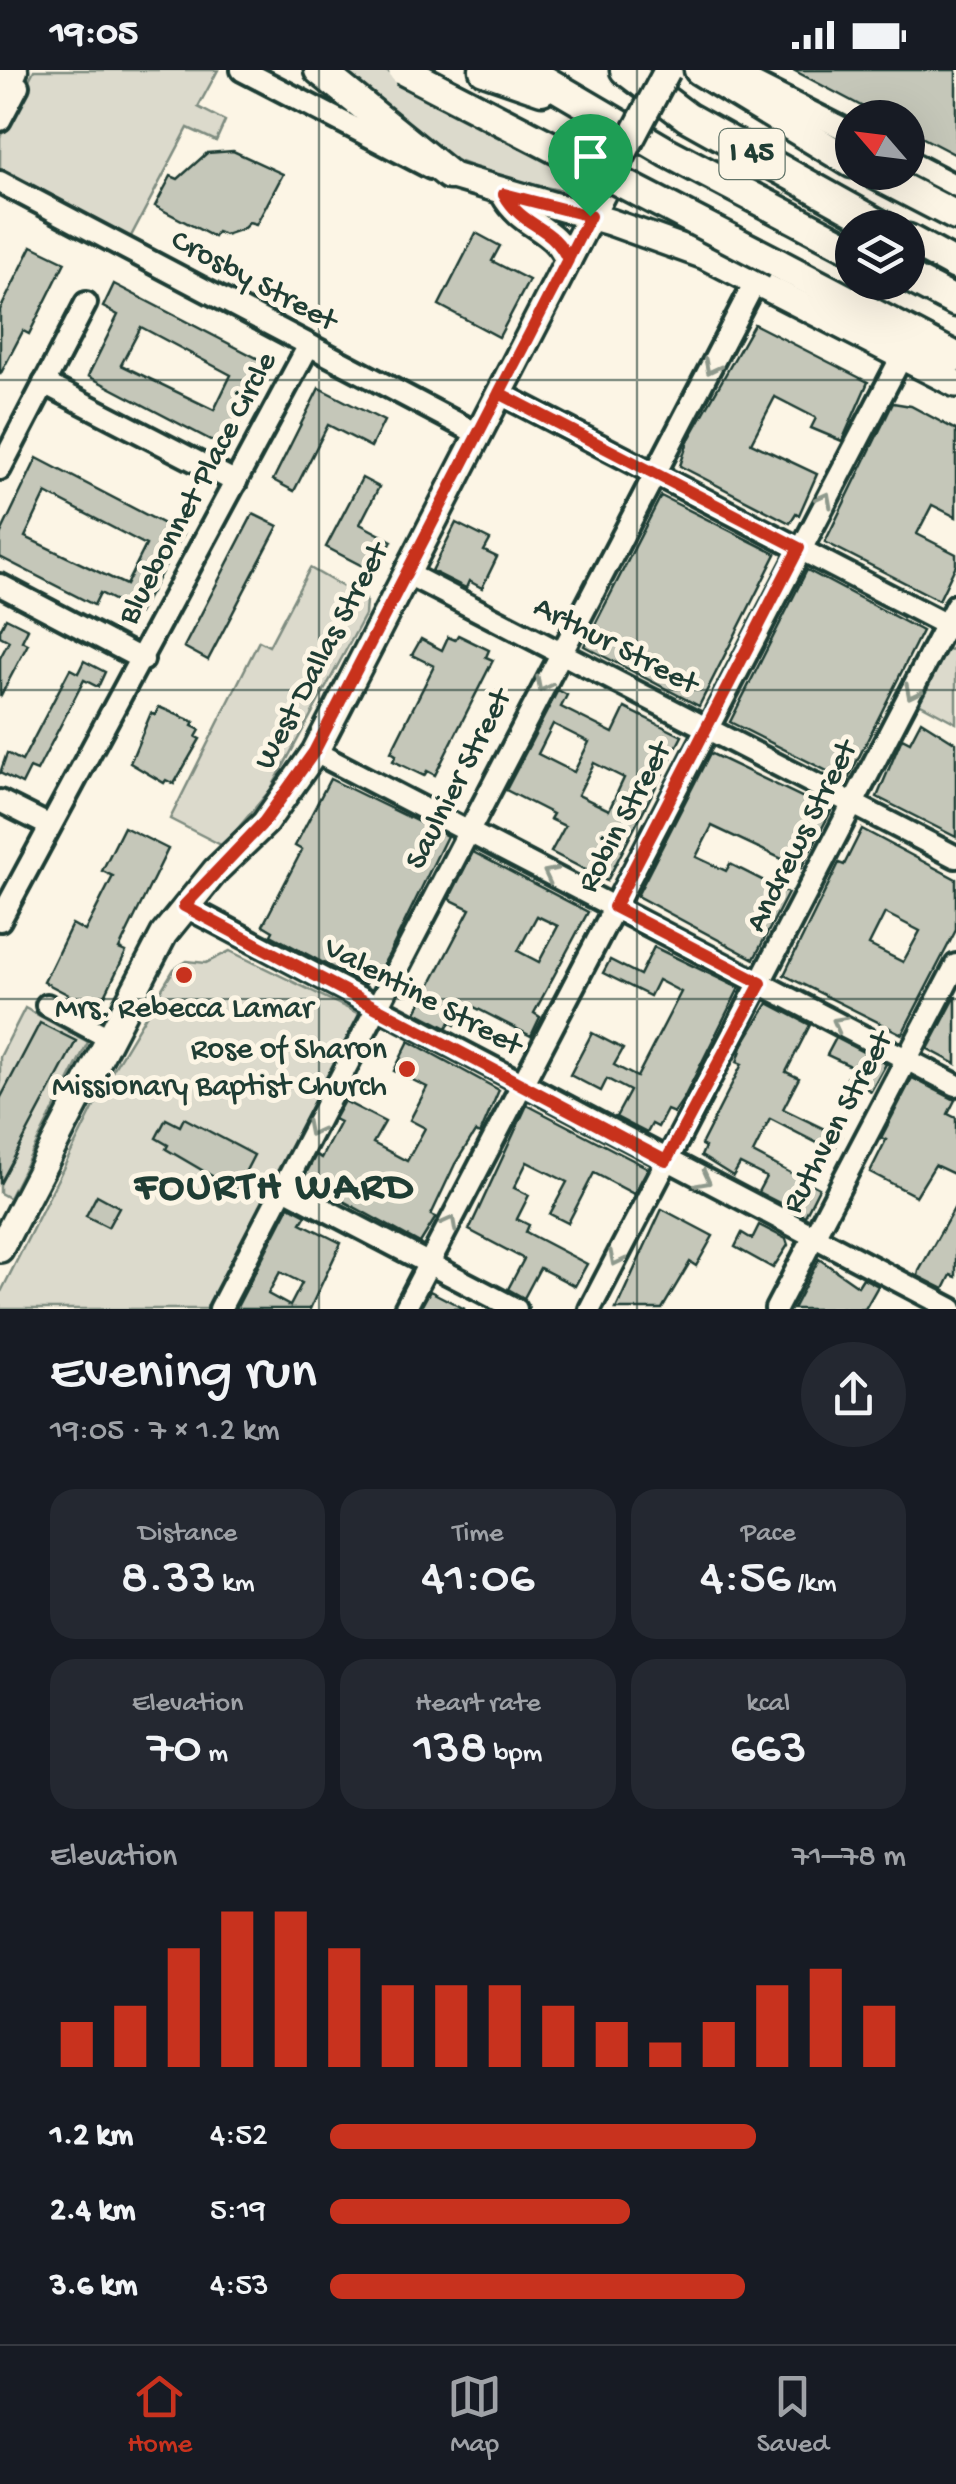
<!DOCTYPE html>
<html lang="en">
<head>
<meta charset="utf-8">
<style>
	body { margin:0; font-family:"Gochi Hand",sans-serif; background:#242831; color:#f1f3f6; height:100vh; display:flex; flex-direction:column; font-size:38px; white-space:nowrap }
	* { box-sizing:border-box; margin:0 }
	p { font-size:32px; color:#9ea1a6 }
	.icon { flex:none; width:55px; height:55px; fill:none; stroke:currentColor; stroke-width:2; stroke-linecap:round; stroke-linejoin:round }
	.map { position:relative; height:1239px; overflow:hidden }
	.panel { display:flex; flex-direction:column; background:#171b24; flex:1 }
	.panel>* { flex:none }
	.needle { width:65px; rotate:298deg }
	.fabs { position:absolute; left:835px; top:30px; display:grid; gap:20px }
	.fabs a { display:grid; place-items:center; width:90px; height:90px; border-radius:50%; background:#171b24; box-shadow:0 10px 40px #0002; font-size:50px }
	.pin { position:absolute; display:grid; place-items:center; width:85px; height:85px; color:#fff; margin:-102px -42px; border-radius:50% 50% 50% 0; rotate:-45deg; box-shadow:0 0 10px #0007 }
	.pin .icon { rotate:45deg }
	.round { display:grid; place-items:center; flex:none; width:105px; height:105px; border-radius:52px; background:#242831 }
	.head { display:flex; align-items:center; justify-content:space-between; height:170px; padding:0 50px }
	h1 { font-size:55px; font-weight:600; line-height:75px }
	.stats { display:grid; grid-template-columns:repeat(3,1fr); gap:15px; height:170px; padding:10px 50px }
	.stats div { display:grid; align-content:center; border-radius:25px; background:#242831; text-align:center }
	.stats b { font-size:50px; font-weight:600 }
	.stats small { font-size:28px; font-weight:400 }
	.stats p { font-size:28px }
	.chart { height:280px; padding:20px 50px }
	.chart p { display:flex; justify-content:space-between }
	.chart svg { width:100%; height:180px; margin-top:10px; stroke:#c8321e; stroke-width:6 }
	ul { padding:0 50px; list-style:none; font-size:32px }
	li { display:grid; grid-template-columns:160px 120px 1fr; align-items:center; height:75px }
	li i { height:25px; border-radius:12px; background:#c8321e }
	.status { display:flex; justify-content:space-between; align-items:center; height:70px; padding:0 50px; background:#171b24; direction:ltr }
	.status svg { height:28px; fill:currentColor }
	.menu { display:flex; justify-content:space-around; align-items:center; height:140px; border-top:2px solid #363941; background:#171b24; font-size:28px; color:#9ea1a6 }
	.menu a { display:grid; justify-items:center; gap:5px }
	.menu .selected { color:#c8321e }
	.map>svg:first-child { display:block }
</style>
</head>
<body>
<div class="status"><b>19:05</b><svg viewBox="0 0 49 12"><path d="M0 12V9h3v3zM5 12V6h3v6zM10 12V3h3v9zM15 12V0h3v12zM26 1h20v11H26zM47 4h2v5h-2z"/></svg></div>
<div class="map">
<svg width="956" height="1239" viewBox="0 0 956 1239">
	<rect width="100%" height="100%" fill="#fcf5e5"/>
	<filter id="ink" filterUnits="userSpaceOnUse"><feTurbulence type="fractalNoise" baseFrequency=".01" numOctaves="2"/><feDisplacementMap in="SourceGraphic" scale="20" xChannelSelector="R" yChannelSelector="G"/><feConvolveMatrix kernelMatrix="1 2 1 2 8 2 1 2 1" color-interpolation-filters="sRGB"/></filter>
	<g filter="url(#ink)">
		<g fill="#dcdacc" stroke="#7e8c80" stroke-width="2.5">
			<path d="M34 0H218L198 37 225 51 216 71 188 58 129 170 0 103V67Z"/>
			<path d="M330 0H384L513 62 598 79 569 122 502 108 440 84Z"/>
			<path d="M310 498 366 530 365 545 271 719 223 776 170 749 259 571 269 576Z"/>
			<path d="M956 578V653L919 633 945 581Z"/>
			<path d="M230 881 361 945 207 1239H0V1224L111 1003 174 899 187 891 206 893Z"/>
			<path d="M25 938 88 972 9 1128 0 1123V987Z"/>
		</g>
		<g fill="#c5c7b9" stroke="#1f3d34" stroke-width="2.5" fill-rule="evenodd">
			<path d="M793 0H956V85L908 60V48H884Z"/>
			<path d="M233 81 283 104 256 155 249 153 243 159 225 165 217 162 214 167 155 136 171 106 178 109 207 83Z"/>
			<path d="M476 163 500 176 492 191 529 210 499 267 439 235Z"/>
			<path d="M32 176 65 192 29 264 23 261 0 305V240Z"/>
			<path d="M114 214 270 295 226 378 88 306 118 245 103 237ZM141 257 231 305 214 340 121 295Z"/>
			<path d="M754 254 868 312 842 371 811 358 816 348 775 327 751 373 817 404 799 445 796 443 790 453 680 396 688 371Z"/>
			<path d="M319 318 384 351 371 377 328 355 294 421 273 410Z"/>
			<path d="M893 333 911 336 956 360V447L932 435 917 464 956 484V495L939 530 825 472Z"/>
			<path d="M37 388 183 464 139 543 100 523 94 535 0 487V465ZM46 423 146 475 126 515 25 467Z"/>
			<path d="M362 408 379 417 360 454 392 471 376 503 326 477Z"/>
			<path d="M661 426 776 484 699 636 584 576Z"/>
			<path d="M253 444 278 456 208 590 184 577Z"/>
			<path d="M456 453 490 470 484 481 497 487 482 518 469 511 466 518 432 501Z"/>
			<path d="M807 500 922 561 847 711 730 652Z"/>
			<path d="M6 548 28 559 22 571 28 574 0 627V588L9 571 0 566V560Z"/>
			<path d="M458 565 489 580 486 587 493 590 435 705 427 701 424 706 393 691 396 685 391 682 434 596 412 585 421 569 442 580 448 567 455 570Z"/>
			<path d="M84 591 105 602 98 617 84 610 37 701 30 698 22 714 0 703 7 683 22 691 70 599 78 603Z"/>
			<path d="M558 620 567 625 561 637 613 663 625 638 682 666 607 811 551 782 565 756 550 749 553 744 506 720ZM553 654 589 672 574 702 538 684ZM594 693 624 708 609 740 578 725Z"/>
			<path d="M159 637 194 652 192 656 200 660 196 667 200 669 174 714 166 710 164 713 130 693 151 643 155 645Z"/>
			<path d="M921 651 956 673V767L877 727 902 668 910 672Z"/>
			<path d="M710 683 831 741 801 798 712 756 696 787 726 801 730 794 788 823 754 889 637 826Z"/>
			<path d="M330 709 447 766 389 884 376 907 370 904 365 915 271 865 273 861 263 855 302 780 295 776Z"/>
			<path d="M124 757 168 779 119 879 126 882 98 940 44 912 72 854 85 861 113 806 102 801Z"/>
			<path d="M862 759 956 809V860L902 964 784 905 839 793 844 795ZM885 843 920 861 903 892 869 875Z"/>
			<path d="M473 782 588 842 534 943 540 947 531 966 466 933 455 955 450 952 447 958 416 942 470 839 449 829ZM537 846 558 856 539 892 518 881Z"/>
			<path d="M654 877 739 918 684 1028 674 1043 667 1040 658 1057 652 1054 647 1063 616 1047 630 1021 607 1009 601 1021 570 1005 592 963 623 979 614 995 637 1007 681 922 658 910 650 926 603 903 610 890 640 905Z"/>
			<path d="M956 926V994L928 979Z"/>
			<path d="M768 933 810 955 786 1002 799 1008 783 1039 841 1067 833 1081 770 1049 753 1083 819 1118 805 1146 758 1122 766 1107 740 1094 733 1106 701 1086 705 1077 701 1075 742 994 737 992 743 974Z"/>
			<path d="M40 953 76 971 0 1114V1029Z"/>
			<path d="M836 968 886 994 871 1021 847 1008 853 997 827 985Z"/>
			<path d="M409 971 499 1020 480 1064 475 1062 455 1094 431 1145 436 1147 420 1173 303 1109 316 1085 321 1088 340 1052 334 1049 344 1031 385 1052 373 1073 407 1091 425 1058 410 1050 427 1017 394 1001Z"/>
			<path d="M912 1008 955 1030 948 1044 956 1048V1105L935 1095 916 1126 870 1102 886 1070 881 1068Z"/>
			<path d="M527 1035 648 1098 634 1124 594 1103 568 1153 550 1144 567 1112 527 1092 514 1118 529 1125 517 1149 529 1155 526 1162 587 1194 575 1216 540 1198 524 1228 508 1219 524 1189 469 1160Z"/>
			<path d="M184 1048 254 1085 236 1120 166 1079 168 1075 156 1068 166 1049 180 1056Z"/>
			<path d="M97 1125 119 1137 108 1157 86 1146Z"/>
			<path d="M956 1135V1207L951 1205 944 1219 918 1206 919 1201Z"/>
			<path d="M289 1136 306 1145 301 1153 341 1173 314 1230 310 1239H236ZM280 1202 302 1213 290 1236 268 1224Z"/>
			<path d="M662 1139 713 1166 696 1196 690 1192 662 1239H616Z"/>
			<path d="M759 1155 786 1169 788 1175 773 1198 735 1177 742 1163 752 1169Z"/>
			<path d="M819 1189 858 1216 863 1208 878 1216 865 1239H793Z"/>
			<path d="M430 1221 465 1239H420Z"/>
		</g>
		<g fill="none" stroke-linecap="round" stroke-linejoin="round">
			<defs>
				<g id="minor">
					<path d="M242 0 431 98"/>
					<path d="M728 0 852 63"/>
					<path d="M0 50 18 16"/>
					<path d="M908 91 956 116"/>
					<path d="M0 112 478 364"/>
					<path d="M44 313 236 412"/>
					<path d="M499 323 954 559"/>
					<path d="M0 399 86 233"/>
					<path d="M406 503 956 787"/>
					<path d="M0 515 143 590"/>
					<path d="M315 682 956 1015"/>
					<path d="M0 731 48 755"/>
					<path d="M185 836 952 1239"/>
					<path d="M0 850 309 275"/>
					<path d="M47 935 107 967"/>
					<path d="M282 1117 516 1239"/>
					<path d="M220 1239 756 210"/>
					<path d="M405 1239 902 286"/>
					<path d="M590 1239 956 535"/>
					<path d="M776 1239 956 895"/>
				</g>
				<g id="major">
					<path d="M449 105 610 152 705 186 956 314"/>
					<path d="M504 124C523 158 553 155 568 190"/>
					<path d="M0 1179 164 864 216 800 265 753 315 682 620 89"/>
				</g>
				<g id="highway">
					<path d="M319 0 449 105"/>
					<path d="M484 0 542 20"/>
					<path d="M527 0 667 82 852 179"/>
					<path d="M625 0 687 47 886 158"/>
					<path d="M699 0 852 93"/>
					<path d="M0 27 13 0"/>
					<path d="M871 102 956 146"/>
					<path d="M908 169 956 195"/>
					<path d="M777 193 956 287"/>
					<path d="M908 207 956 232"/>
				</g>
			</defs>
			<use href="#minor" stroke="#1f3d34" stroke-width="28"/>
			<use href="#major" stroke="#1f3d34" stroke-width="32"/>
			<use href="#highway" stroke="#1f3d34" stroke-width="35"/>
			<use href="#minor" stroke="#fcf5e5" stroke-width="20"/>
			<use href="#major" stroke="#fcf5e5" stroke-width="25"/>
			<use href="#highway" stroke="#fcf5e5" stroke-width="28"/>
			<defs>
				<path id="major-bridge" d="M621 88 667 1"/>
				<path id="highway-bridge" d="M403 0 777 193"/>
			</defs>
			<use href="#major-bridge" stroke="#1f3d34" stroke-width="32" stroke-linecap="butt"/>
			<use href="#highway-bridge" stroke="#1f3d34" stroke-width="35" stroke-linecap="butt"/>
			<use href="#major-bridge" stroke="#fcf5e5" stroke-width="25"/>
			<use href="#highway-bridge" stroke="#fcf5e5" stroke-width="28"/>
		</g>
		<defs><path id="oneway-chevron" d="M-2-3.5L2.5 0L-2 3.5" fill="none" stroke-width="1.6" stroke-linecap="round" stroke-linejoin="round" transform="scale(2.5)"/></defs>
		<g stroke="#8e998c">
			<use href="#oneway-chevron" transform="translate(711 297) rotate(117)"/>
			<use href="#oneway-chevron" transform="translate(825 429) rotate(-62)"/>
			<use href="#oneway-chevron" transform="translate(543 615) rotate(117)"/>
			<use href="#oneway-chevron" transform="translate(912 622) rotate(117)"/>
			<use href="#oneway-chevron" transform="translate(550 804) rotate(-153)"/>
			<use href="#oneway-chevron" transform="translate(839 953) rotate(-152)"/>
			<use href="#oneway-chevron" transform="translate(313 1059) rotate(117)"/>
			<use href="#oneway-chevron" transform="translate(704 1110) rotate(28)"/>
			<use href="#oneway-chevron" transform="translate(450 1153) rotate(-62)"/>
			<use href="#oneway-chevron" transform="translate(616 1189) rotate(117)"/>
		</g>
	</g>
	<g fill="none" stroke-linecap="round" stroke-linejoin="round" filter="url(#ink)">
		<defs>
			<path id="route" d="M590 146 522 279 512 298 314 682 264 752 184 836 666 1091 761 913 614 837 799 478 499 323 568 190C553 154 523 159 504 124L590 146"/>
		</defs>
		<use href="#route" stroke="#fff" stroke-width="20"/>
		<use href="#route" stroke="#c8321e" stroke-width="12"/>
	</g>
	<path fill="none" stroke="#1f3d34" stroke-width="2.5" stroke-opacity="0.55" d="M319 0V1239M637 0V1239M0 310H956M0 620H956M0 929H956"/>
	<g fill="#c8321e" stroke="#fcf5e5" stroke-width="4">
		<circle cx="184" cy="905" r="10"/>
		<circle cx="407" cy="999" r="10"/>
	</g>
	<g text-anchor="middle" dominant-baseline="central" stroke-width="10" stroke-linejoin="round" paint-order="stroke">
		<rect fill="#fcf5e5" stroke="#617469" stroke-width="2.5" x="719.5" y="59" width="65" height="50" rx="8"/>
		<g font-size="30" font-weight="bold" fill="#1f3d34">
			<text x="752" y="84">I 45</text>
		</g>
		<g font-size="32" fill="#1f3d34" stroke="#fcf5e5">
			<text transform="translate(253 212) rotate(28)">Crosby Street</text>
			<text transform="translate(199 419) rotate(-62)">Bluebonnet Place Circle</text>
			<text transform="translate(615 577) rotate(27)">Arthur Street</text>
			<text transform="translate(323 587) rotate(-62)">West Dallas Street</text>
			<text transform="translate(460 710) rotate(-63)">Saulnier Street</text>
			<text transform="translate(626 748) rotate(-62)">Robin Street</text>
			<text transform="translate(803 767) rotate(-63)">Andrews Street</text>
			<text transform="translate(422 928) rotate(28)">Valentine Street</text>
			<text transform="translate(839 1053) rotate(-62)">Ruthven Street</text>
		</g>
		<g font-size="32" fill="#1f3d34" stroke="#fcf5e5">
			<text x="184" y="940">Mrs. Rebecca Lamar</text>
			<text x="387" y="981" text-anchor="end">Rose of Sharon<tspan x="387" dy="37">Missionary Baptist Church</tspan></text>
		</g>
		<g font-size="42" font-weight="bold" letter-spacing="2.5" fill="#1f3d34" stroke="#fcf5e5">
			<text x="275" y="1119">FOURTH WARD</text>
		</g>
	</g>
</svg>
<div class="fabs">
<a><svg class="needle" viewBox="-14 -14 28 28"><path d="M0-13l5 13h-10z" fill="#e53935"/><path d="M0 13l5-13h-10z" fill="#9ea1a6"/></svg></a>
<a><svg class="icon" aria-label="layers" viewBox="0 0 24 24"><path d="M12 4l9 5-9 5-9-5zM3 14l9 5 9-5"/></svg></a>
</div>
<div class="pin" style="left:590px;top:146px;background:#1e9e55"><svg class="icon" aria-label="arrive" viewBox="0 0 24 24"><path d="M6 21V4h12l-3 4 3 4H6"/></svg></div>
</div>
<section class="panel">
<div class="head"><div><h1>Evening run</h1><p>19:05 · 7 × 1.2 km</p></div><a class="round"><svg class="icon" aria-label="share" viewBox="0 0 24 24"><path d="M12 15V3M7 8l5-5 5 5M5 13v7h14v-7"/></svg></a></div>
<div class="stats">
<div><p>Distance</p><b>8.33<small> km</small></b></div>
<div><p>Time</p><b>41:06</b></div>
<div><p>Pace</p><b>4:56<small> /km</small></b></div>
</div>
<div class="stats">
<div><p>Elevation</p><b>70<small> m</small></b></div>
<div><p>Heart rate</p><b>138<small> bpm</small></b></div>
<div><p>kcal</p><b>663</b></div>
</div>
<div class="chart"><p><span>Elevation</span>71–78 m</p>
<svg viewBox="0 0 160 44" preserveAspectRatio="none"><path d="M5 44V33M15 44V29M25 44V15M35 44V6M45 44V6M55 44V15M65 44V24M75 44V24M85 44V24M95 44V29M105 44V33M115 44V38M125 44V33M135 44V24M145 44V20M155 44V29"/></svg>
</div>
<ul>
<li><b>1.2 km</b>4:52<i style="width:74%"></i></li>
<li><b>2.4 km</b>5:19<i style="width:52%"></i></li>
<li><b>3.6 km</b>4:53<i style="width:72%"></i></li>
</ul>
</section>
<nav class="menu">
<a class="selected"><svg class="icon" aria-label="home" viewBox="0 0 24 24"><path d="M3 11l9-7 9 7M6 9v11h12V9"/></svg>Home</a>
<a><svg class="icon" aria-label="map" viewBox="0 0 24 24"><path d="M3 6l6-2 6 2 6-2v14l-6 2-6-2-6 2zM9 4v14M15 6v14"/></svg>Map</a>
<a><svg class="icon" aria-label="saved" viewBox="0 0 24 24"><path d="M7 4h10v16l-5-4-5 4z"/></svg>Saved</a>
</nav>
</body>
</html>
